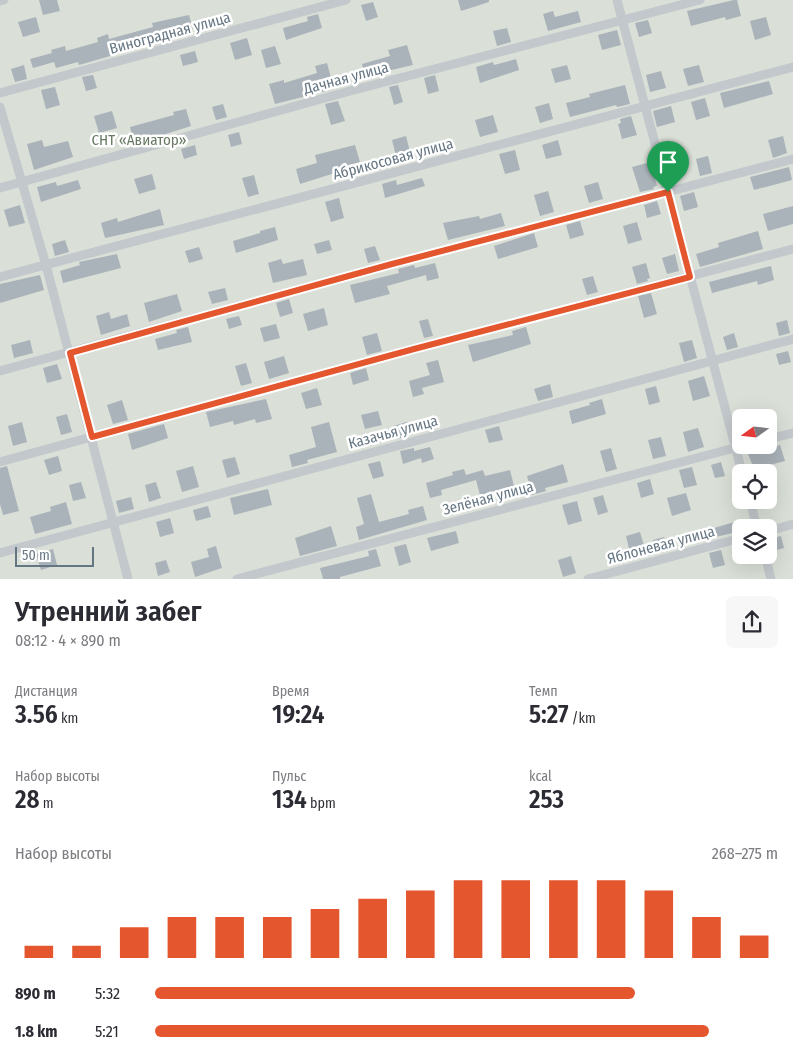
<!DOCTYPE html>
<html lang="ru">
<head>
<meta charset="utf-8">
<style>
	body { margin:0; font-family:"Fira Sans Condensed",sans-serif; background:#f7f7f7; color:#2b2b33; height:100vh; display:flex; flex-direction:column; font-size:19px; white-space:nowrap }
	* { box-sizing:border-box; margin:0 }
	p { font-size:16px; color:#7c7c81 }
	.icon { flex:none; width:28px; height:28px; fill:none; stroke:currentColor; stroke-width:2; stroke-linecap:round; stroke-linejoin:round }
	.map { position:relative; height:579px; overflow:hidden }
	.drawer { display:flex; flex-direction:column; background:#fff; flex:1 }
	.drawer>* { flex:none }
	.needle { width:32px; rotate:255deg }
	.controls { position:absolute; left:732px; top:409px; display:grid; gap:10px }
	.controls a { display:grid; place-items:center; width:45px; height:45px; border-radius:8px; background:#fff; box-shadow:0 5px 20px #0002; font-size:25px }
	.scale { position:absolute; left:15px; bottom:12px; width:79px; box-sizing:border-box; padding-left:5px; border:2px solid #657683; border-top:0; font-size:14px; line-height:18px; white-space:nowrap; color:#657683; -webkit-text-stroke:4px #fff; paint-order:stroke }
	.pin { position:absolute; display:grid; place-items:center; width:42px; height:42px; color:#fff; margin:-51px -21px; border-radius:50% 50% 50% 0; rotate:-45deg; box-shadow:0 0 5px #0007 }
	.pin .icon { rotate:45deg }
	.round { display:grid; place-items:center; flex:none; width:52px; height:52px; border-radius:8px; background:#f7f7f7 }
	.head { display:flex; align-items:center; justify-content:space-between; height:85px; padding:0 15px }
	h1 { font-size:28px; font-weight:600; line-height:38px }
	.stats { display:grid; grid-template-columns:repeat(3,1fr); gap:8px; height:85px; padding:5px 15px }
	.stats div { display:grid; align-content:center }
	.stats b { font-size:25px; font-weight:600 }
	.stats small { font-size:14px; font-weight:400 }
	.stats p { font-size:14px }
	.chart { height:140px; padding:10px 15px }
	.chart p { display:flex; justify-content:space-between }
	.chart svg { width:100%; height:90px; margin-top:5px; stroke:#e4572e; stroke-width:6 }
	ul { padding:0 15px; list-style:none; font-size:16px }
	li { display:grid; grid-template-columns:80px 60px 1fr; align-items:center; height:38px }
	li i { height:12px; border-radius:6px; background:#e4572e }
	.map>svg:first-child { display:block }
</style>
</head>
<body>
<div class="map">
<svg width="793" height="579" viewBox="0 0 793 579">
	<rect width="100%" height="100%" fill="#fafaf8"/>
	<path fill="#dadfd7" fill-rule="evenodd" d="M0 0H793V579H0ZM741 418H769V445H741ZM741 472H769V500H741ZM741 528H769V555H741Z"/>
	<g fill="#aab3b9">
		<path d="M39 0H57L60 11 43 15Z"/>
		<path d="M458 0H489V2L461 11Z"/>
		<path d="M734 0H737L741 16 726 20 725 17 691 26 687 11Z"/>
		<path d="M373 2 378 17 366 21 361 5Z"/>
		<path d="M553 11 555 17 578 11 581 22 548 31 543 14Z"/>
		<path d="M318 14 322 28 286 40 283 28 308 21 307 17Z"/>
		<path d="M189 15 193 29 168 36 169 39 79 65 78 62 56 68 54 62 33 68 30 59 52 53 51 50 65 46 66 51 98 42 97 38 108 34 109 39 153 27 152 23Z"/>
		<path d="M36 17 40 32 23 37 18 22Z"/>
		<path d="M766 17 771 35 755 40 750 21Z"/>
		<path d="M648 20 652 33 639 37 635 23Z"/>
		<path d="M507 28 511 42 497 46 493 31Z"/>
		<path d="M617 30 621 45 602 50 598 35Z"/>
		<path d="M247 38 252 55 235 60 230 43Z"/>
		<path d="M407 45 413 65 365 76 362 64 390 56 388 50Z"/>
		<path d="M275 46 281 64 266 68 261 50Z"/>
		<path d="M195 51 198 62 183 66 180 55Z"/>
		<path d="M516 59 519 70 480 83 476 67 493 62 494 65Z"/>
		<path d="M327 63 334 89 275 104 269 84 284 80V83L317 73 315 66Z"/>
		<path d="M24 65 27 79 15 82 11 69Z"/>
		<path d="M567 65 571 79 555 83 551 69Z"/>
		<path d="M699 65 704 82 688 86 683 69Z"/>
		<path d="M661 71 666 88 650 92 646 75Z"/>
		<path d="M93 75 97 88 86 91 82 77Z"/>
		<path d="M435 75 439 91 428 94 424 78Z"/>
		<path d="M769 81 773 94 724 108 720 93Z"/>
		<path d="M398 85 403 102 394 105 389 87Z"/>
		<path d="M625 85 630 104 617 107 616 105 570 117 566 103 590 97 589 94Z"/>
		<path d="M55 87 60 105 46 109 41 90Z"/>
		<path d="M705 98 710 116 696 120 691 102Z"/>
		<path d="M338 101 345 121 331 125 325 104Z"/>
		<path d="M549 103 553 119 540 123 535 107Z"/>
		<path d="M223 104 227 117 216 120 212 107Z"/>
		<path d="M671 106 675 122 657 127 653 111Z"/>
		<path d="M186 109 191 126 134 144 130 127 174 115 173 112Z"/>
		<path d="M112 111 117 128 99 133 94 116Z"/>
		<path d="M493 115 498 132 480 137 475 120Z"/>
		<path d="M631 116 637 135 622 139 618 124 621 123 620 119Z"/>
		<path d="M239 132 242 144 231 147 228 135Z"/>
		<path d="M406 136 410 152 396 156 392 140Z"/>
		<path d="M783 136 787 153 773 158 768 140Z"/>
		<path d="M42 140 44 147 68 141 73 157 34 170 27 144Z"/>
		<path d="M558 140 562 155 546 159 542 145Z"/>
		<path d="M195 145 197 155 184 159 181 149Z"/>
		<path d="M355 145 360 162 337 168 338 172 300 184 296 169 317 163 315 155Z"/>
		<path d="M515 150 520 170 505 174 499 154Z"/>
		<path d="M708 156 712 173 700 176 696 159Z"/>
		<path d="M651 162 657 186 653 187 654 189 640 192 632 167Z"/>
		<path d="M789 167 792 180 754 190 750 177Z"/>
		<path d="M152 174 156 189 139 194 134 179Z"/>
		<path d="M254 175 259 194 248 197 242 178Z"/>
		<path d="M422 178 425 186 385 198 382 184 396 180 397 185Z"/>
		<path d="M78 180 81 189 41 202 37 187 56 182 57 186Z"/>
		<path d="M598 182 603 199 589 203 584 186Z"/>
		<path d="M548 191 554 212 540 216 534 195Z"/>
		<path d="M694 192 698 207 684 211 680 196Z"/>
		<path d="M339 198 344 218 331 222 325 202Z"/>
		<path d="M657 201 661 214 647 218 644 205Z"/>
		<path d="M20 205 25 223 9 227 4 210Z"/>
		<path d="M793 206V224L768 231 763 214Z"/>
		<path d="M160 209 164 225 105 238 101 223 117 218 118 222Z"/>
		<path d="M501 213 505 226 448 240 443 223 479 216 480 219Z"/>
		<path d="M580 221 584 235 570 239 566 225Z"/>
		<path d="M637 222 642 240 628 244 623 226Z"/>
		<path d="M275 227 278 240 236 253 233 241 260 233V231Z"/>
		<path d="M758 231 763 249 700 267 696 254 719 247 718 243Z"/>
		<path d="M534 233 538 247 498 259 494 246Z"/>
		<path d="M65 240 69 252 55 256 52 244Z"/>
		<path d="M329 240 332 250 317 254 314 244Z"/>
		<path d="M375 246 380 260 368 263 364 249Z"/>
		<path d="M199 247 203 259 189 263 185 251Z"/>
		<path d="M117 254 121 268 63 283 60 271 80 265 79 262Z"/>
		<path d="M675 254 679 271 667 274 662 258Z"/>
		<path d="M281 259 283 264 303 259 307 275 273 283 268 263Z"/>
		<path d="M435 263 439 278 427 281 426 275 387 286 390 294 355 303 350 285 399 273 398 269 414 265 415 268Z"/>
		<path d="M646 263 650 278 647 279 648 281 637 284 632 267Z"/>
		<path d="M771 266 774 280 758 285 757 281 712 293 709 282Z"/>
		<path d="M40 275 44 290 0 303V284Z"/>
		<path d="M593 276 598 292 587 295 582 279Z"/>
		<path d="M225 288 228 300 212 304 208 292Z"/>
		<path d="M651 293 657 314 644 318 638 296Z"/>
		<path d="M177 294 182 311 149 322 144 303Z"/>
		<path d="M289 299 293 313 280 317 276 303Z"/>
		<path d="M324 308 328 325 308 331 303 314Z"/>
		<path d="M109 312 111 319 127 314 130 326 101 335 96 316Z"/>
		<path d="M239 316 242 325 229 329 226 319Z"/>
		<path d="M428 319 433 336 424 338 419 321Z"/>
		<path d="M787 320 790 333 779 336 776 323Z"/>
		<path d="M276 324 280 338 264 342 260 328Z"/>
		<path d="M188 327 192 342 158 350 155 339 177 333 176 330Z"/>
		<path d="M526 327 531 344 473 362 468 345 513 335 512 331Z"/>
		<path d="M377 333 382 351 367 355 362 337Z"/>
		<path d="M734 333 738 347 727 350 723 337Z"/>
		<path d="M30 340 33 353 14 358 11 345Z"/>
		<path d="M692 340 697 358 684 362 679 343Z"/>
		<path d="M788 351 791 362 779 365 776 354Z"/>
		<path d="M284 356 289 373 269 379 264 362Z"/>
		<path d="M438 360 444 382 422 388 424 394 413 397 409 381 430 375 426 363Z"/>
		<path d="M246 363 252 383 241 386 235 366Z"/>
		<path d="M57 364 62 379 47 383 43 368Z"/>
		<path d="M366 368 369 380 353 385 350 373Z"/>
		<path d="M704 376 710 396 693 401 688 381Z"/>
		<path d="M550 384 553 397 538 401 534 389Z"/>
		<path d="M656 386 660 402 649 405 645 389Z"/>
		<path d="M317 388 322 405 306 409 301 393Z"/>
		<path d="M266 399 272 419 256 423 255 419 234 425 233 421 210 427 206 412Z"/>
		<path d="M602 399 606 414 572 424 569 411 590 405 589 403Z"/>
		<path d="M122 400 128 420 113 424 107 405Z"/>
		<path d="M378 411 382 425 365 429 361 415Z"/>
		<path d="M67 414 72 432 61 435 56 417Z"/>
		<path d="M22 422 27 442 13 446 8 426Z"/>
		<path d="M329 422 337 452 307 460 308 463 292 467 289 455 316 447 311 427Z"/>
		<path d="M407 422 411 435 397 439 393 426Z"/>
		<path d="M164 424 168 438 132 450 128 434Z"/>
		<path d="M499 426 503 440 489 443 485 430Z"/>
		<path d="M698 428 704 447 688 452 683 432Z"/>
		<path d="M661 437 666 456 653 459 648 440Z"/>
		<path d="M780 445 785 461 754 469 748 454Z"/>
		<path d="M430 447 434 459 422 463 421 458 403 464 400 451 414 448V451Z"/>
		<path d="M611 448 617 469 606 472 600 451Z"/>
		<path d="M58 456 62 471 49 475 44 460Z"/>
		<path d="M235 457 240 474 227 478 222 460Z"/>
		<path d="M380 461 384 476 373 479 368 464Z"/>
		<path d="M721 462 725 476 715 478 711 465Z"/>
		<path d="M563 464 568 482 545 488 546 491 532 495 527 476Z"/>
		<path d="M7 466 19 511 3 515 0 504V468Z"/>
		<path d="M193 466 199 487 182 492 176 471Z"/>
		<path d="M692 467 697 485 684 488 679 470Z"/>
		<path d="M464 469 466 475 483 470 485 476 510 470 514 486 480 495 476 480 441 490 442 495 430 498 426 483 453 475 452 472Z"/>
		<path d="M650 479 654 494 641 498 637 483Z"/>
		<path d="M81 482 86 498 73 501 69 485Z"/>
		<path d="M156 482 161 498 149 502 145 485Z"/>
		<path d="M268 489 272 505 234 515 230 498Z"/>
		<path d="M686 493 691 510 672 516 667 498Z"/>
		<path d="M371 494 379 522 409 514 408 510 423 506 427 520 359 540 356 527 364 524 357 498Z"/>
		<path d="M603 495 608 512 598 515 593 498Z"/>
		<path d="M131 497 134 509 119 513 116 501Z"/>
		<path d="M577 501 582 521 568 525 562 505Z"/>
		<path d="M66 502 72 524 35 534 30 517 51 511 50 507Z"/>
		<path d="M208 506 211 517 196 521 193 510Z"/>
		<path d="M170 518 174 533 160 537 156 522Z"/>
		<path d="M738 521 741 531 703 540 700 529 713 526 714 528Z"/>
		<path d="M331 526 337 546 300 556 295 538Z"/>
		<path d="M456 531 459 543 431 551 427 538Z"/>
		<path d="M640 532 645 549 630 553 626 536Z"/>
		<path d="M781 536 784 548 773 551 770 539Z"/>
		<path d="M664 537 668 550 656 553 653 540Z"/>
		<path d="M406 544 411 562 399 566 394 547Z"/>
		<path d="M216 546 222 568 195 577 191 562 209 557 207 549Z"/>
		<path d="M53 549 57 565 41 570 36 554Z"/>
		<path d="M376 549 381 566 340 577V579H323L320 568 369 556 368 551Z"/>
		<path d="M721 550 725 565 713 568 709 553Z"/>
		<path d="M571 556 576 573 563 577 558 560Z"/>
		<path d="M166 560 170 572 158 576 155 563Z"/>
	</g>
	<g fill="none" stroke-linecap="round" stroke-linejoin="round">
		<g stroke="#c3c8cc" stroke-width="9">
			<path d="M617 0 742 472"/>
			<path d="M0 1 4 0"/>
			<path d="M0 93 346 0"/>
			<path d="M0 107 46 265 128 579"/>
			<path d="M0 188 350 91 700 0"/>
			<path d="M0 277 793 67"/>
			<path d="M0 371 392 264 793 159"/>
			<path d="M769 439 793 433"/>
			<path d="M0 462 414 349 793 249"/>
			<path d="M750 500 757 528"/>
			<path d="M769 531 793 524"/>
			<path d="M0 553 793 339"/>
			<path d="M765 555 771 579"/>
			<path d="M237 579 746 445"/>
			<path d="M588 579 741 538"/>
		</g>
	</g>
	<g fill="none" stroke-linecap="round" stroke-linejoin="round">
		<defs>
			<path id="route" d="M668 192 690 277 414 349 92 437 70 353 392 264Z"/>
		</defs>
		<use href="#route" stroke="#fff" stroke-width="10"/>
		<use href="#route" stroke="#e4572e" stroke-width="6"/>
	</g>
	<g text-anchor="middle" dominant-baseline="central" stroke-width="5" stroke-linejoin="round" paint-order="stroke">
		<g font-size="15" fill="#657683" stroke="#fff">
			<text transform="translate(170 33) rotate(-15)">Виноградная улица</text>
			<text transform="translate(346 78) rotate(-15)">Дачная улица</text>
			<text transform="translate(393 159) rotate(-15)">Абрикосовая улица</text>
			<text transform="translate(393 432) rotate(-15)">Казачья улица</text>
			<text transform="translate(488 498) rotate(-15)">Зелёная улица</text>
			<text transform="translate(661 545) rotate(-15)">Яблоневая улица</text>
		</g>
		<g font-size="15" fill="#687a64" stroke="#fff">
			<text x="139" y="140">СНТ «Авиатор»</text>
		</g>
	</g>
</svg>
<div class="controls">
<a><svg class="needle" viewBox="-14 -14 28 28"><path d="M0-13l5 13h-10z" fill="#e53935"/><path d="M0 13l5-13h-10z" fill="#7c7c81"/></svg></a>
<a><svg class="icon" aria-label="locate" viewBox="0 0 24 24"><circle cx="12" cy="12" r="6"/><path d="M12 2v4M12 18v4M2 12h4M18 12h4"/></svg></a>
<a><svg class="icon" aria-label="layers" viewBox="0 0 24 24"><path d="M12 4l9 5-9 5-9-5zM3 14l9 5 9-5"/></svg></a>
</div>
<div class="scale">50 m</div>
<div class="pin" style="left:668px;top:192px;background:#1e9e55"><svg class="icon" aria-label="arrive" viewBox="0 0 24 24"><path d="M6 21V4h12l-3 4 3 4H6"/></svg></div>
</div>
<section class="drawer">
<div class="head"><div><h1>Утренний забег</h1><p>08:12 · 4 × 890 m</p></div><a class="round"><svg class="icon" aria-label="share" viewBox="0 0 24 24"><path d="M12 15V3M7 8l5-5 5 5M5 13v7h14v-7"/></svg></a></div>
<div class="stats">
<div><p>Дистанция</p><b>3.56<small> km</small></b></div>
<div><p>Время</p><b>19:24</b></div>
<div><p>Темп</p><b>5:27<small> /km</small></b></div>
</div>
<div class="stats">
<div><p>Набор высоты</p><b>28<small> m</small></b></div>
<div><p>Пульс</p><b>134<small> bpm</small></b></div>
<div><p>kcal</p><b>253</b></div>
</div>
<div class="chart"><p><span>Набор высоты</span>268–275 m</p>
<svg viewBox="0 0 160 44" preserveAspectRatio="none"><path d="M5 44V38M15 44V38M25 44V29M35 44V24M45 44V24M55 44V24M65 44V20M75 44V15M85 44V11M95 44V6M105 44V6M115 44V6M125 44V6M135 44V11M145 44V24M155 44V33"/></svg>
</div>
<ul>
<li><b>890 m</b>5:32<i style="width:77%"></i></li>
<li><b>1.8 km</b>5:21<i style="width:89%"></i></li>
</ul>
</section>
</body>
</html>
